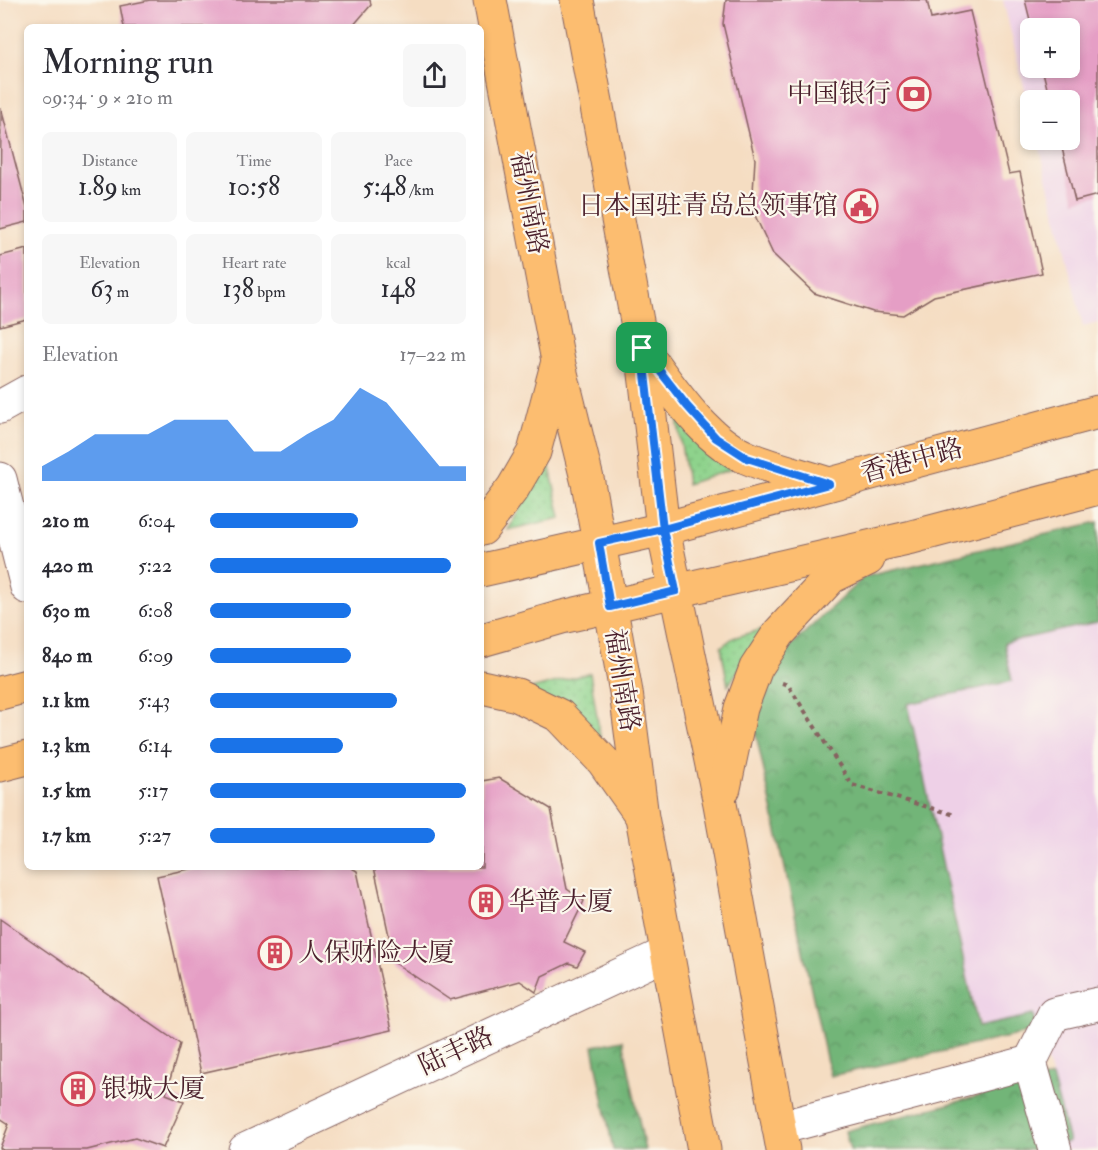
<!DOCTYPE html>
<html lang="en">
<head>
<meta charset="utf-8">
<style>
	body { margin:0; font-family:"IM FELL Double Pica","Noto Serif SC",serif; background:#f7f7f7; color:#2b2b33; height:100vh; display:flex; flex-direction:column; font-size:22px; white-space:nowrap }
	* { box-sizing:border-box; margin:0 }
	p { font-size:20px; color:#7c7c81 }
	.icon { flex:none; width:33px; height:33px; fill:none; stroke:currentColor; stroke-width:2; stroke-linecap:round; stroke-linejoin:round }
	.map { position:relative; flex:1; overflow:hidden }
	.side { position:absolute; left:24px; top:24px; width:460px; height:846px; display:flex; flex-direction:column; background:#fff; border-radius:9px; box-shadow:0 3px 9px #0003 }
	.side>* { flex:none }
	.buttons { position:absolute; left:1020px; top:18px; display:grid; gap:12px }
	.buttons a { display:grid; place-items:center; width:60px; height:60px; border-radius:9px; background:#fff; box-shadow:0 3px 9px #0003; font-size:30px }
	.pin { position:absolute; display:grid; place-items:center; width:51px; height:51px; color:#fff; margin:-26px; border-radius:12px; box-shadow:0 3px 9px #0006 }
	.round { display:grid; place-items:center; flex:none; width:63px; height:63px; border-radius:9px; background:#f7f7f7 }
	.headline { display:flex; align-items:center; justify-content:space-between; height:102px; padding:0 18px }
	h1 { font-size:33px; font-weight:600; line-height:45px }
	.figures { display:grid; grid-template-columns:repeat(3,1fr); gap:9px; height:102px; padding:6px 18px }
	.figures div { display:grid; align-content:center; border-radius:9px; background:#f7f7f7; text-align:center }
	.figures b { font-size:26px; font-weight:600 }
	.figures small { font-size:16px; font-weight:400 }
	.figures p { font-size:16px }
	.chart { height:168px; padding:12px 18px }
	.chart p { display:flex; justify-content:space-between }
	.chart svg { width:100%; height:108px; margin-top:6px; fill:#1a73e8; opacity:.7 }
	ul { padding:0 18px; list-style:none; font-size:20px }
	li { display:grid; grid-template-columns:96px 72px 1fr; align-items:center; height:45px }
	li i { height:15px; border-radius:8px; background:#1a73e8 }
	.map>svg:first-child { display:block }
</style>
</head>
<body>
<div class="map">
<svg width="1098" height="1150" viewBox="0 0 1098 1150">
	<defs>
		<pattern id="forest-crowns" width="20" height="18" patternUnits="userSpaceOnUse" patternTransform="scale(1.5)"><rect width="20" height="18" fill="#72b578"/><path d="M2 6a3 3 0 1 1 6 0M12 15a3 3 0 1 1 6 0" fill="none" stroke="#609363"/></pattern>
		<pattern id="park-dots" width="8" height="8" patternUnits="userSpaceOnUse" patternTransform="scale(1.5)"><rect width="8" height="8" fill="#8ed38c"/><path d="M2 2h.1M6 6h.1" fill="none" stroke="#7cb579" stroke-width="1.8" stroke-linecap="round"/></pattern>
	</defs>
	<rect width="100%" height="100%" fill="#fbf7ec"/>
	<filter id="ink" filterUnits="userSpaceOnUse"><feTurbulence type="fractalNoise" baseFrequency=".0167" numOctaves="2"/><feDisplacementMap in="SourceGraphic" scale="12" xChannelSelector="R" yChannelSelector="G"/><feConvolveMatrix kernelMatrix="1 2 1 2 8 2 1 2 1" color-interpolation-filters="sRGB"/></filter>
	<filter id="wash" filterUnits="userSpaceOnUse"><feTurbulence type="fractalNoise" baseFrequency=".008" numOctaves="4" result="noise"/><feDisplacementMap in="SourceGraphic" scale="24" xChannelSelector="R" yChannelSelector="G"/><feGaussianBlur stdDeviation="1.35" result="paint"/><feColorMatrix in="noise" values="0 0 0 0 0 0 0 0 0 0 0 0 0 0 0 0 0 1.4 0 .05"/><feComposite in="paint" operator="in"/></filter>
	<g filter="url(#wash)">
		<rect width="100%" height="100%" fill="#f5ddc2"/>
		<g fill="#eed0e7" fill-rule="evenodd">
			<path d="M1003 0H1098V322L1083 326 1038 140H1070V100H1030V111ZM1030 28H1070V68H1030Z"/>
			<path d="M1098 622V1150H1038L1052 1077 1033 1016 979 1027 908 704 1012 681 1004 643Z"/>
		</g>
		<g fill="url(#forest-crowns)" stroke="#5e6a52" stroke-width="1.5">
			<path d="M1098 522V622L1004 643 1012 681 908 704 978 1027 1033 1015 1036 1031 830 1076 752 716 784 652 864 577Z"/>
			<path d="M623 1040 645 1150H613L593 1046Z"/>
			<path d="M1052 1077 1069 1142 1038 1150H850L845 1131Z"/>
		</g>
		<g fill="url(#park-dots)" stroke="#6c795c" stroke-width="1.5">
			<path d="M677 416 741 466 687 484Z"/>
			<path d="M548 459 561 518 508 530Z"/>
			<path d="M766 628 728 686 721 647 733 638Z"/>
			<path d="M590 673 604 761 520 692Z"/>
		</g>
		<g id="blocks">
			<g fill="#e59ec5">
				<path d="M150 0H370L371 5 352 27H124L120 6Z"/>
				<path d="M726 0H927L931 19 970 11 1009 174 1020 172 1042 273 934 296 903 315 873 312 814 293 773 254 752 209 755 159 723 24Z"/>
				<path d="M1025 0H1098V195L1075 201 1060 140H1070V100H1050L1042 68H1070V28H1032Z"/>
				<path d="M1 108 27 208V222L0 229Z"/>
				<path d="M27 249V319L0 326V256Z"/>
				<path d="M499 778 551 809 567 889 584 901 564 942 585 952 577 966 569 963 542 976 536 992 520 981 450 1000 395 963 374 867H482V781Z"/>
				<path d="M198 867H350L357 871 392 1030 201 1073 157 876Z"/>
				<path d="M0 919 180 1044 166 1094 184 1101 163 1148 135 1138 87 1150H3L0 1148 9 1124 0 1118Z"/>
			</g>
		</g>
	</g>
	<g filter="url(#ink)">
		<use href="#blocks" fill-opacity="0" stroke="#866260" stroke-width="1.5"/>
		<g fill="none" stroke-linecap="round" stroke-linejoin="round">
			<defs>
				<g id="minor">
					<path d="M0 407 27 392"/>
					<path d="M0 479 27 587"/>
					<path d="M779 1128 1030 1062"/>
					<path d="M245 1150 667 953"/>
					<path d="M1055 1150 1030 1062 1054 1014 1098 1004"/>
				</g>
				<g id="major">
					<path d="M490 0 558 361 588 483 599 543 626 692 642 817 704 1150"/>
					<path d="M577 0 642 348 663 529 720 804 783 1150"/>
					<path d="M642 349C670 386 704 441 748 458 774 469 802 475 829 484"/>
					<path d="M482 529 513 488 534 452 557 365"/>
					<path d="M482 570 663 529 1098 412"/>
					<path d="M482 640 562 617 912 537 1098 488"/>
					<path d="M482 687 517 695 560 716 603 761 639 812"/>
					<path d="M0 693 27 686"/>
					<path d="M0 765 27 758"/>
					<path d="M724 788 741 708 756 668 779 633 831 577 868 559"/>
				</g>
			</defs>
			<use href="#minor" stroke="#866260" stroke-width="35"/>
			<use href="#major" stroke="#866260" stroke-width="35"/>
			<path stroke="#866260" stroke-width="4" stroke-dasharray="4.5 4.5" stroke-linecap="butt" d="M782 683 788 685 852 785 955 815"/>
			<use href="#minor" stroke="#fff" stroke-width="33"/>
			<use href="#major" stroke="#fcbd6f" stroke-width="33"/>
		</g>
	</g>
	<g fill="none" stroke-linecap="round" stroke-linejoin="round" filter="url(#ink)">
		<defs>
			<path id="route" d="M642 348 663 529 599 543 610 607 676 591 663 529 829 484 747 458 716 438 687 406 642 348"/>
		</defs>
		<use href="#route" stroke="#fff" stroke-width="12"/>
		<use href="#route" stroke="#1a73e8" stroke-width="8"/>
	</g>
	<defs>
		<symbol id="bank-ring" viewBox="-11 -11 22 22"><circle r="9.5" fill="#fbf7ec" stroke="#d1495b" stroke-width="1.5"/><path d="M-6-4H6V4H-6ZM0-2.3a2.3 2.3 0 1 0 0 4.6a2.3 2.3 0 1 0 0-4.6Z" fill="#d1495b"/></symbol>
		<symbol id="civic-ring" viewBox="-11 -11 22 22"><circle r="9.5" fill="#fbf7ec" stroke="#d1495b" stroke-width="1.5"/><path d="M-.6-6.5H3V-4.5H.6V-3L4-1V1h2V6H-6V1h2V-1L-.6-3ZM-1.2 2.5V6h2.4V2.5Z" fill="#d1495b"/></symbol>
		<symbol id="building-ring" viewBox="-11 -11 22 22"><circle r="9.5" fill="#fbf7ec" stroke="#d1495b" stroke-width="1.5"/><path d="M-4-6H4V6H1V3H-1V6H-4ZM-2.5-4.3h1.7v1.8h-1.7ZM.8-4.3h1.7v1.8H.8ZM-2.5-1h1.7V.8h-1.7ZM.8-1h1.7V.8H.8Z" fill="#d1495b"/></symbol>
	</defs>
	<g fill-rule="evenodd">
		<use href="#bank-ring" x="895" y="75" width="38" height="38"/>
		<use href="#civic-ring" x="842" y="187" width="38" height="38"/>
		<use href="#building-ring" x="467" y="883" width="38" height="38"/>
		<use href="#building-ring" x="256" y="934" width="38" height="38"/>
		<use href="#building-ring" x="59" y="1070" width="38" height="38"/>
	</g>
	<g text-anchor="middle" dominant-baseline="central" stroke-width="4.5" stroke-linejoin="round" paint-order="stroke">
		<g font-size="26" fill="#4a1f2b" stroke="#fbf7ec" text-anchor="start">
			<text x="891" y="94" text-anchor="end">中国银行</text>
			<text x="838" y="206" text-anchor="end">日本国驻青岛总领事馆</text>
			<text x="509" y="902">华普大厦</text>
			<text x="298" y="953">人保财险大厦</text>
			<text x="101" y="1089">银城大厦</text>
		</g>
		<g font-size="26" fill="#4a1f2b" stroke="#fbf7ec">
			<text transform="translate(529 203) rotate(79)">福州南路</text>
			<text transform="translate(912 461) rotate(-15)">香港中路</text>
			<text transform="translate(622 680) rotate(81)">福州南路</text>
			<text transform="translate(456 1051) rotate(-25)">陆丰路</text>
		</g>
	</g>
</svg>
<div class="buttons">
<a>+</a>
<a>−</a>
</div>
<div class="pin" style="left:642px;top:348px;background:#1e9e55"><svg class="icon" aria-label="arrive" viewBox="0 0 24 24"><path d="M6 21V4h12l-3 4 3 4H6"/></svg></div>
<section class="side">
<div class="headline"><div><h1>Morning run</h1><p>09:34 · 9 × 210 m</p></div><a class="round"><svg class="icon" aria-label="share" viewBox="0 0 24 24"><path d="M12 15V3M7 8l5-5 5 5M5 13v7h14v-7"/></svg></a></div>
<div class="figures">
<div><p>Distance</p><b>1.89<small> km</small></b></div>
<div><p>Time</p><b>10:58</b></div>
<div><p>Pace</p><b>5:48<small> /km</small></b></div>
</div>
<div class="figures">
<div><p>Elevation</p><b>63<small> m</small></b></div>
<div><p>Heart rate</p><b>138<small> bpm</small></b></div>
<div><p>kcal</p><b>148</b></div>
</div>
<div class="chart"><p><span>Elevation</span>17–22 m</p>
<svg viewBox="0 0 160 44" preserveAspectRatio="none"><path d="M0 44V38L10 32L20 25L30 25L40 25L50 19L60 19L70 19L80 32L90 32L100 25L110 19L120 6L130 12L140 25L150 38L160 38V44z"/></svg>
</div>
<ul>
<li><b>210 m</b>6:04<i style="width:58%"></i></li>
<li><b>420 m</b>5:22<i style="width:94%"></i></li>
<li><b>630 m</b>6:08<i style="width:55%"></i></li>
<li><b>840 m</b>6:09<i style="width:55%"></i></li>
<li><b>1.1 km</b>5:43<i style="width:73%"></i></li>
<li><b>1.3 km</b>6:14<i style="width:52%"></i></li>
<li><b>1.5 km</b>5:17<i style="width:100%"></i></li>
<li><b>1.7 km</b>5:27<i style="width:88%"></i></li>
</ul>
</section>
</div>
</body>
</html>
